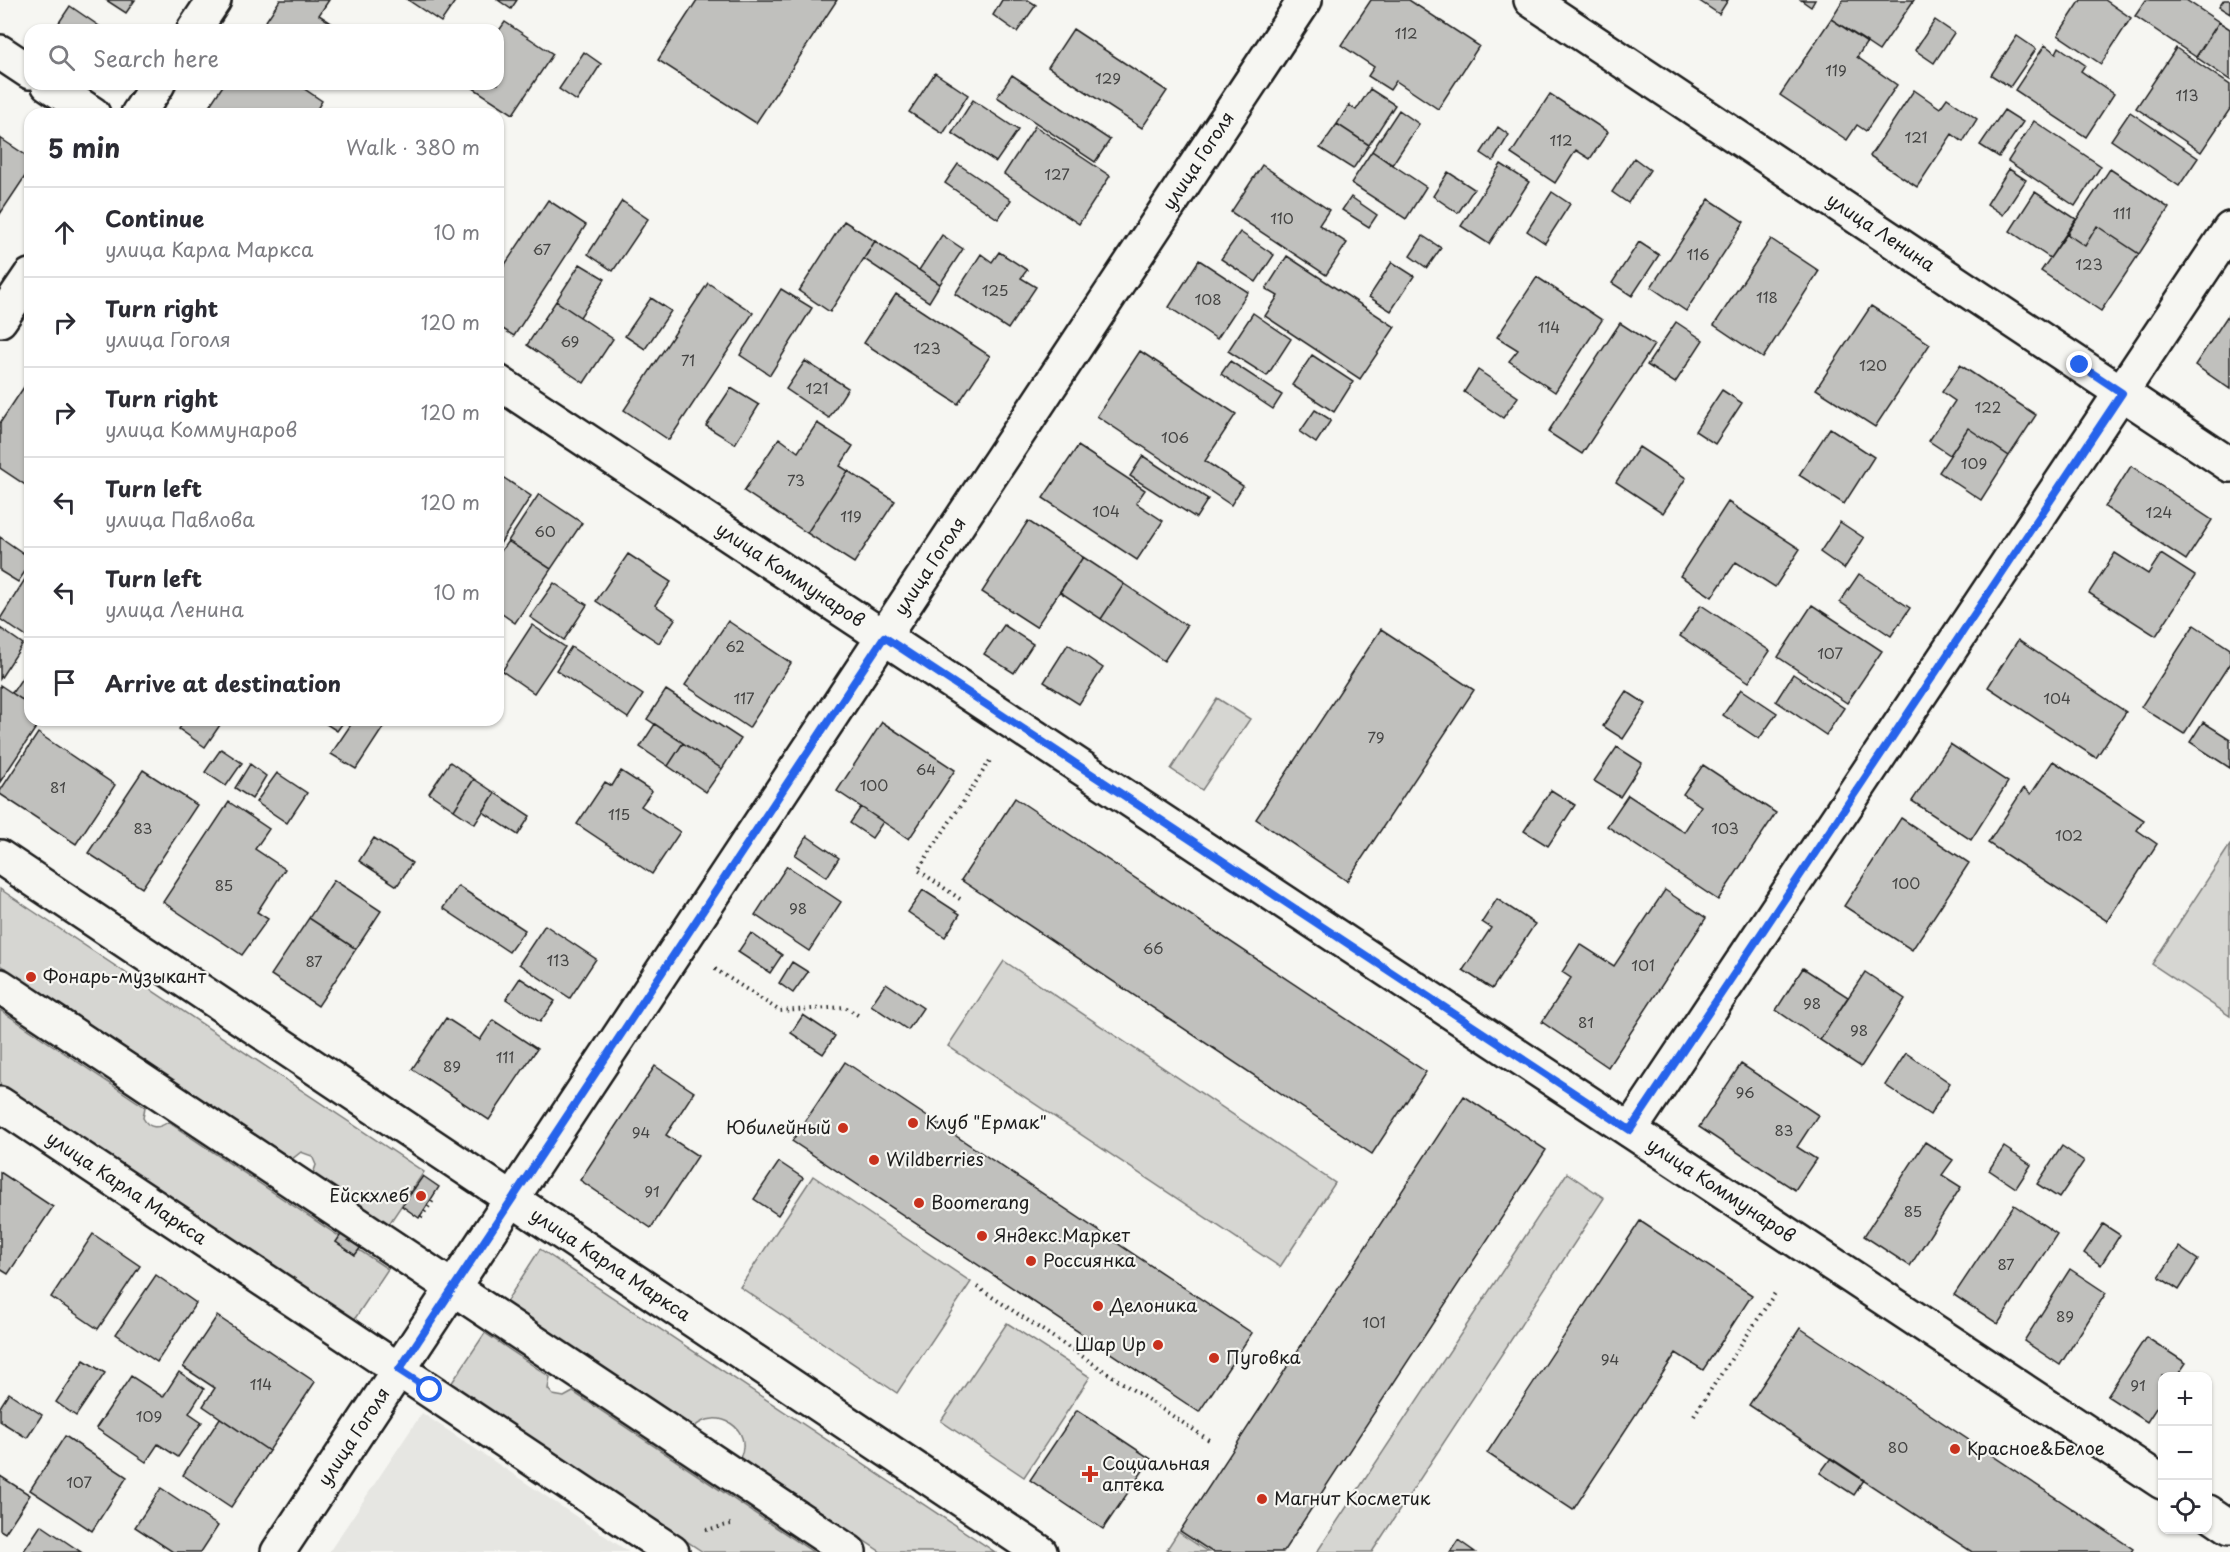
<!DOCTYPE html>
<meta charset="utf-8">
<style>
body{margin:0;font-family:"Playpen Sans",sans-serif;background:#f7f7f7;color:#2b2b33}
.controls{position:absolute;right:18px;bottom:18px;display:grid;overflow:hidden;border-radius:12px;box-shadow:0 2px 4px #0004}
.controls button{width:54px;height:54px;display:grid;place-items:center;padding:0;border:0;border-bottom:2px solid #e1e1e2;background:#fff;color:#2b2b33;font:30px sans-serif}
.stop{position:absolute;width:18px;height:18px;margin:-14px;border:4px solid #2563eb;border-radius:50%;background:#fff}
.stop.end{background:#2563eb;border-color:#fff;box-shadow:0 2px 6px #0008}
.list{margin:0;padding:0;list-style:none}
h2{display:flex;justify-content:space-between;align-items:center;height:78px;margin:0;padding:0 24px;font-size:26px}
h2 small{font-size:20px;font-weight:400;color:#7c7c81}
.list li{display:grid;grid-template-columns:39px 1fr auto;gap:18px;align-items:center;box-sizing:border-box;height:90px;padding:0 24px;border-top:2px solid #e1e1e2}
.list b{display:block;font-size:22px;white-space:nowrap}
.list p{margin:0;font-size:20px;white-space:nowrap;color:#7c7c81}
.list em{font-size:20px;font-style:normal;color:#7c7c81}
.icon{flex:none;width:33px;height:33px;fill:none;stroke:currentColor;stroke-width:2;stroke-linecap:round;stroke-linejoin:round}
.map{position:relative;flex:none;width:2230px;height:1552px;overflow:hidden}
.search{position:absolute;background:#fff;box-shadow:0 2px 4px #0004;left:24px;top:24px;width:480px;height:66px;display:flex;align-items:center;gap:15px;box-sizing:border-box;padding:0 21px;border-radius:18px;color:#7c7c81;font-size:22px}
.panel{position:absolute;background:#fff;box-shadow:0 2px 4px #0004;left:24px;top:108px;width:480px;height:618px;border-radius:18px}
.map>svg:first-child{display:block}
.built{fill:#e6e6e2}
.green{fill:#d6d6d2;stroke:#797977;stroke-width:1.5}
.building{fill:#c0c0bd;stroke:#1c1c1c;stroke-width:1.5}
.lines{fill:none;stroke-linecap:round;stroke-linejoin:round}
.street-casing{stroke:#1c1c1c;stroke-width:38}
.secondary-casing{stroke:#1c1c1c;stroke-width:38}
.path{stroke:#1c1c1c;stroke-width:4;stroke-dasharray:1.5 4.5;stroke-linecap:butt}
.street{stroke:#f6f6f2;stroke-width:33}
.secondary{stroke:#f6f6f2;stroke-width:33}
.route{stroke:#2563eb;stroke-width:8}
.poi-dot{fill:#c8321e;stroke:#f6f6f2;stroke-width:2}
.labels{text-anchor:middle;stroke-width:4.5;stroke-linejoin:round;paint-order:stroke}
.number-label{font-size:15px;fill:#454544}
.street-label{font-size:18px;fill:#1c1c1c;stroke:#f6f6f2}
.poi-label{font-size:18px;fill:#1c1c1c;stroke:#f6f6f2;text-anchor:start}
</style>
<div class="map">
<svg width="2230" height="1552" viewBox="0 0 2230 1552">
<rect width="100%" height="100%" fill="#f6f6f2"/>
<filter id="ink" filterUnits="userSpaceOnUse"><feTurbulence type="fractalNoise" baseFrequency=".0167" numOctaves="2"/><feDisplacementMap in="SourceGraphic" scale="12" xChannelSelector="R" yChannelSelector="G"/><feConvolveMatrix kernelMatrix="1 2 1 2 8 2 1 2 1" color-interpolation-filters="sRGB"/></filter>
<g filter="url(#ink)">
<path class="built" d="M422 1413 629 1552H329Z"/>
<path class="green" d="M1217 698 1250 719 1202 790 1171 769Z
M2230 845V1016L2152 964Z
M0 889 424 1172 389 1224 313 1174 316 1165 312 1156 301 1152 292 1159 0 965Z
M1004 961 1335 1183 1280 1267 948 1046Z
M0 1010 145 1107 143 1118C149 1129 158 1129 168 1122L340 1237 336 1242 355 1255 359 1250 388 1269 354 1320 0 1084Z
M1567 1173 1604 1198 1372 1552H1317Z
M813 1176 971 1282 897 1393 740 1287Z
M540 1249 995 1552H881L740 1458C754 1429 718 1406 694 1427L506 1302Z
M1007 1323 1090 1377 1024 1477 941 1421Z
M485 1333 550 1377 548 1389 553 1395 564 1397 573 1392 813 1552H703L451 1384Z
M1178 1532 1208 1552H1172L1167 1549Z"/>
<path class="building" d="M106 0H135L126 13Z
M280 0H329L319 15 342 30H260Z
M408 0H456L441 22Z
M498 0H517L511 9Z
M697 0H837L756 123 658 60Z
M1002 0H1028L1036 5 1017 32 993 15Z
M1371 0H1409L1479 46 1438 109 1396 81 1390 90 1368 76 1374 67 1341 45Z
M1698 0H1728L1719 14Z
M1801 0H1815L1811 7Z
M1843 0H1914L1879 51 1831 19Z
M2081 0H2105L2131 18 2101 64 2058 35Z
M2146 0H2186L2219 22 2196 57 2135 16Z
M2224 0H2230V14L2219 7Z
M70 6 105 30H54Z
M1831 19 1867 42 1857 57 1897 85 1866 131 1857 125 1847 140 1780 95Z
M1935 20 1954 33 1934 63 1915 50Z
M505 22 553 54 513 114 467 84H498V32Z
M2219 22 2230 29V80L2196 57Z
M1073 29 1167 91 1142 128 1048 67Z
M2017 36 2036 49 2010 87 1991 75Z
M2045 45 2056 53 2059 47 2085 65 2081 71 2114 94 2086 137 2015 90Z
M2176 48 2230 85V109L2201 152 2136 108Z
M584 52 601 64 577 101 559 89Z
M935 73 968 95 943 134 909 112Z
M1012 75 1110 140 1095 162 997 97Z
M224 84H297L322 101 314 114H204Z
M1370 89 1395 105 1369 145 1337 124 1349 105 1356 110Z
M1914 90 1940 108 1947 98 1977 119 1963 142 1952 134 1917 187 1870 156Z
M1550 94 1608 132 1590 159 1576 150 1555 183 1511 154Z
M973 100 1018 130 996 162 952 133Z
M1399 110 1419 124 1392 165 1372 151Z
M2004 110 2023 122 1999 157 1980 145Z
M2130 112 2198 158 2179 186 2111 140Z
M2034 121 2101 166 2075 206 2008 161Z
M1337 124 1369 145 1353 169 1320 148Z
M1035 126 1110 176 1079 224 1004 174Z
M1498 127 1509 135 1493 161 1481 153Z
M0 138 30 158V169L0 214Z
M1372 151 1426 187 1406 219 1351 183Z
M1634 158 1650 170 1628 203 1612 192Z
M958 164 1011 200 998 219 945 183Z
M1501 164 1529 182 1489 244 1461 226Z
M1262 165 1329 210 1319 225 1347 243 1326 275 1231 212Z
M2009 169 2026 180 2003 215 1987 204Z
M2110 169 2169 208 2139 254 2097 226 2085 246 2067 234Z
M1448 172 1474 189 1458 213 1433 196Z
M1552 192 1570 204 1545 243 1527 231Z
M2035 192 2076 219 2050 258 2010 231Z
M1351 197 1377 215 1369 227 1342 210Z
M1709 199 1744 222 1686 311 1651 287Z
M548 200 586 225 514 336 498 326V275Z
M622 201 648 219 613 271 588 254Z
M844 221 875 241 830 312 799 291Z
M2097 226 2139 254 2101 311 2041 271 2067 234 2085 246Z
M1240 232 1274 255 1256 282 1221 259Z
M942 235 963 249 940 284 919 270Z
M1423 236 1441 248 1427 268 1410 256Z
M1771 239 1819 271 1763 358 1714 325Z
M875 241 940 284 929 302 864 259Z
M1639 242 1659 255 1632 296 1612 283Z
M999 252 1027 270 1021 278 1036 287 1008 329 955 294 981 254 992 262Z
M1287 256 1395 327 1360 379 1265 316 1278 296 1266 289Z
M1199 260 1248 292 1217 339 1169 307Z
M1392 262 1414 276 1391 311 1369 297Z
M580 264 605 279 580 317 556 301Z
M1537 277 1602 320 1555 392 1509 361 1518 350 1497 337Z
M708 283 753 313 669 440 624 410Z
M781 289 812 308 770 375 740 355Z
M896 294 990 356 958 404 864 343Z
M651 298 671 311 645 349 625 336Z
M556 301 613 339 584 383 527 345Z
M1871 306 1930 344 1875 427 1816 389Z
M2230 312V389L2195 365Z
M1253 313 1291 339 1267 376 1228 351Z
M1676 322 1703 340 1675 383 1647 365Z
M1620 323 1654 345 1582 454 1548 432Z
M1140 351 1236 414 1205 461 1243 486 1231 505 1097 416Z
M1312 355 1353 382 1334 412 1292 385Z
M805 361 848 388 829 418 786 389Z
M1230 361 1282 395 1273 409 1221 374Z
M1960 365 2036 415 2009 456 1968 428 1950 455 1929 441 1955 401 1942 392Z
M1478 370 1518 397 1503 418 1464 392Z
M30 378V488L0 468V423Z
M731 388 759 405 735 444 706 426Z
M1722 390 1742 403 1715 444 1695 431Z
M1315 410 1331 420 1316 443 1300 432Z
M817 423 853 446 840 466 848 471 807 533 744 491 779 438 798 452Z
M1830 428 1874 457 1844 504 1799 475Z
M1968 428 2009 456 1981 500 1939 472Z
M1078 446 1145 490 1136 503 1163 521 1137 560 1043 498Z
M1639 447 1686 478 1663 513 1616 482Z
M1143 456 1208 499 1196 518 1130 476Z
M2131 466 2212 520 2186 560 2105 507Z
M848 471 895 501 854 563 807 533Z
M498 474 531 496 498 547Z
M539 494 582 523 551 569 508 541Z
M1728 502 1800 549 1775 587 1736 562 1712 597 1680 576Z
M1028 521 1083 557 1036 627 982 592Z
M1840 522 1864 538 1844 569 1820 552Z
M0 537 30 558V564L18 582 0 571Z
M508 541 551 569 515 623 498 611V555Z
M2115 553 2148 574 2161 554 2195 576 2156 636 2089 593Z
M628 554 671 582 655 605 675 619 659 643 596 601Z
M1083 557 1124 584 1101 619 1060 592Z
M1859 574 1910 608 1891 636 1840 602Z
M27 576 30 578V635L28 638 0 619Z
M554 583 587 605 564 640 530 617Z
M1124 584 1187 626 1164 661 1101 619Z
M1701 605 1770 651 1749 682 1680 636Z
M1812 605 1882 651 1847 703 1778 657Z
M728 621 791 663 749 728 685 685Z
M532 625 565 647 534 693 502 671Z
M1004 625 1033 644 1014 673 984 654Z
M2194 625 2230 649V663L2184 734 2141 707Z
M0 628 23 644 0 679Z
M1381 629 1474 690 1347 881 1256 819Z
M2018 640 2126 712 2096 758 1988 687Z
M1068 644 1103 668 1079 704 1044 682Z
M571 647 643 695 628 718 556 670Z
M30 666V705L12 693Z
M1793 674 1844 708 1826 735 1776 701Z
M0 685 30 705V720H41L0 782Z
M1741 689 1777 713 1759 739 1723 715Z
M666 690 741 739 722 769 647 719Z
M1626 691 1646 704 1623 739 1603 726Z
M185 720H212L220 725 205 747 179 729Z
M320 720H345L337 731Z
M354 720H388L356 769 331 754Z
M882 722 955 770 909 839 837 791Z
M2203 722 2230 739V768L2190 742Z
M655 724 683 743 668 766 640 747Z
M38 733 115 785 76 844 0 794V791Z
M683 743 722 769 706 792 668 766Z
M1950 744 2008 782 1971 840 1912 801Z
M1617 747 1642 763 1620 797 1594 781Z
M221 749 242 763 226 786 205 772Z
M2053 761 2144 820 2137 830 2157 844 2107 921 1988 843 2024 788 2031 794Z
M450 762 474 779 454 810 429 793Z
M250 764 266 776 252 799 235 788Z
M1703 765 1776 813 1718 900 1607 826 1628 795 1684 832 1701 806 1683 794Z
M143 770 197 805 142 888 88 853Z
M621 771 652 791 641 806 680 832 652 874 577 824 605 782 612 786Z
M277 773 307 793 287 823 256 802Z
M474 779 495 793 475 824 454 810Z
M1551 790 1575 805 1548 846 1524 831Z
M495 793 530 816 518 835 483 812Z
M1015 798 1426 1072 1372 1154 961 880Z
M229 802 269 829 255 849 285 869 257 912 268 919 242 955 163 902Z
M861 807 883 822 872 838 850 823Z
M1901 818 1969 863 1912 950 1844 906Z
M807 836 839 858 827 877 795 855Z
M374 838 412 863 397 886 359 861Z
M787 866 841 902 809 951 755 915Z
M334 880 381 911 356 949 309 918Z
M458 886 525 930 509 952 443 908Z
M923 890 960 914 945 937 908 912Z
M1665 890 1706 918 1608 1067 1542 1022 1571 978 1562 972 1580 944 1614 966Z
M1497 899 1535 924 1492 989 1463 970 1491 928 1482 922Z
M309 918 356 949 318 1006 271 975Z
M545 925 596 959 570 998 519 964Z
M751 933 782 955 770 973 738 952Z
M792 962 808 972 793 993 779 983Z
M1803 968 1848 997 1820 1040 1776 1010Z
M1865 972 1905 999 1861 1067 1820 1040Z
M520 978 555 1001 540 1022 506 999Z
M886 983 923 1008 908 1030 871 1005Z
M803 1015 835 1036 823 1054 791 1033Z
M446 1018 480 1040 493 1020 537 1049 489 1120 412 1069Z
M1906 1053 1950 1083 1930 1115 1885 1085Z
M845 1062 1252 1333 1199 1412 792 1141Z
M1741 1064 1818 1115 1797 1147 1816 1159 1795 1190 1699 1127Z
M655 1066 694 1092 666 1135 698 1156 651 1228 580 1180Z
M1464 1096 1546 1150 1283 1552H1212L1180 1531Z
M1925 1142 1953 1160 1942 1175 1961 1187 1910 1266 1864 1236Z
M2062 1146 2084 1161 2059 1198 2037 1184Z
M2004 1147 2031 1165 2016 1188 1989 1170Z
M779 1162 803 1178 778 1215 754 1199Z
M0 1172 53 1207 8 1274 0 1269Z
M423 1176 439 1187 419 1218 402 1206Z
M2014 1205 2057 1234 1998 1324 1954 1295Z
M1640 1221 1752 1295 1703 1370 1676 1353 1573 1510 1487 1453Z
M2103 1224 2120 1235 2101 1265 2084 1253Z
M344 1230 364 1243 355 1255 336 1242Z
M93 1234 140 1266 98 1329 51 1297Z
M2179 1247 2198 1260 2179 1290 2159 1277Z
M2070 1269 2106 1293 2060 1365 2024 1341Z
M156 1275 196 1303 157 1362 116 1334Z
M217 1316 315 1382 269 1451 203 1406 215 1388 183 1367Z
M1800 1328 2133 1549 2131 1552H1972L1749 1405Z
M2146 1337 2186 1363 2177 1376H2162V1399L2147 1422 2107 1396Z
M84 1360 105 1373 76 1416 56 1402Z
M179 1372 204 1389 189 1413 202 1422 178 1457 158 1444 146 1462 96 1428 131 1376 163 1397Z
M9 1393 42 1415 27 1438 0 1421V1407Z
M1077 1410 1151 1459 1103 1529 1030 1480Z
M220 1418 269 1451 231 1507 183 1475Z
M65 1436 127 1477 92 1531 30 1490Z
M1831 1458 1864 1480 1854 1495 1820 1473Z
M0 1476 30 1495 5 1533 0 1530Z
M161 1488 218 1526 201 1552H173L135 1527Z
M41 1525 81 1552H23Z
M1458 1540 1475 1552H1450Z"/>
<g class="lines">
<defs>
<g id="street">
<path id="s1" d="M1531 0 2230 465"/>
<path d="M194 30 214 0"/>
<path d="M0 52 30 72"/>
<path d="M48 84 93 114"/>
<path d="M138 114 158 84"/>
<path d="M0 320 30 276"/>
<path id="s2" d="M498 382 2162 1482"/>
<path id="s3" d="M0 857 1040 1552"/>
<path d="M0 986 849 1552"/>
<path id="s4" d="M0 1104 672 1552"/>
<path d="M1630 1130 2230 229"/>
<path d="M2208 1512 2230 1527"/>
</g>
<g id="secondary">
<path id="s5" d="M278 1552 1305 0"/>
</g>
</defs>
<use href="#street" class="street-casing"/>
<use href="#secondary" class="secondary-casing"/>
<path class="path" d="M960 899 918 870 991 759
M715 969 780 1011 845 1007 861 1017
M403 1203 416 1184
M421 1217 434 1199
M977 1287 1209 1440
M1694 1415 1775 1293
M706 1530 731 1524"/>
<use href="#street" class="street"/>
<use href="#secondary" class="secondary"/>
</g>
</g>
<g class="lines" filter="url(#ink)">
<path class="route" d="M430 1390 399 1370 884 637 1630 1130 2122 393 2080 365"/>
</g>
<g class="poi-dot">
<circle cx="31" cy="977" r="6"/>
<circle cx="913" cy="1123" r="6"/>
<circle cx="843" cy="1128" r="6"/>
<circle cx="874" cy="1160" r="6"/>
<circle cx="421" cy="1196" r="6"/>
<circle cx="919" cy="1203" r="6"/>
<circle cx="982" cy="1236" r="6"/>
<circle cx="1031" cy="1261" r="6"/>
<circle cx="1098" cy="1306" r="6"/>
<circle cx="1158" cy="1345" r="6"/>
<circle cx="1214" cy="1358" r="6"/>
<circle cx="1955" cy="1449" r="6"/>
<path d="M1087 1465h6v6h6v6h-6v6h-6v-6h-6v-6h6z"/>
<circle cx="1262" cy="1499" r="6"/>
</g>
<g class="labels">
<g class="number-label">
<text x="1406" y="39">112</text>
<text x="1836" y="76">119</text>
<text x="1108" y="84">129</text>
<text x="2187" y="101">113</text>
<text x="1916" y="143">121</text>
<text x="1561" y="146">112</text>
<text x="1057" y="180">127</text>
<text x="2122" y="219">111</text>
<text x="1282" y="224">110</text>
<text x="542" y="255">67</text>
<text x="1698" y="260">116</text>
<text x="2089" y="270">123</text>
<text x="995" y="296">125</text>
<text x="1767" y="303">118</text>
<text x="1208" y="305">108</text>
<text x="1549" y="333">114</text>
<text x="570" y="347">69</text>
<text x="927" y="354">123</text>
<text x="688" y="366">71</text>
<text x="1873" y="371">120</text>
<text x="817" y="394">121</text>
<text x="1988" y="413">122</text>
<text x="1175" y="443">106</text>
<text x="1974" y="469">109</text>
<text x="796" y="486">73</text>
<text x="1106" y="517">104</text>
<text x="2159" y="518">124</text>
<text x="851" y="522">119</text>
<text x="545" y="537">60</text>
<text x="735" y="652">62</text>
<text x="1830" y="659">107</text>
<text x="744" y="704">117</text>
<text x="2057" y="704">104</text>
<text x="1376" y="743">79</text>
<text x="926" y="775">64</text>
<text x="874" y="791">100</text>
<text x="58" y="793">81</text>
<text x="619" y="820">115</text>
<text x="143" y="834">83</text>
<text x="1725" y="834">103</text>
<text x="2069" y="841">102</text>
<text x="1906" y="889">100</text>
<text x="224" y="891">85</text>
<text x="798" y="914">98</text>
<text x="1153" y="954">66</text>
<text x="558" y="966">113</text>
<text x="314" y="967">87</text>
<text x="1643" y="971">101</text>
<text x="1812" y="1009">98</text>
<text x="1586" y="1028">81</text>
<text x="1859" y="1036">98</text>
<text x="505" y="1063">111</text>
<text x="452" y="1072">89</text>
<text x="1745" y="1098">96</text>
<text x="1784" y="1136">83</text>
<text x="641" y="1138">94</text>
<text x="652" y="1197">91</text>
<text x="1913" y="1217">85</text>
<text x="2006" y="1270">87</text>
<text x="2065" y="1322">89</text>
<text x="1374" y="1328">101</text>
<text x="1610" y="1365">94</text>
<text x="261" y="1390">114</text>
<text x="2138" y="1391">91</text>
<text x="149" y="1422">109</text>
<text x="1898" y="1453">80</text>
<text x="79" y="1488">107</text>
</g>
<g class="street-label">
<text dy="6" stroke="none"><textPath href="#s5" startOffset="1668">улица Гоголя</textPath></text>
<text dy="6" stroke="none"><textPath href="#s1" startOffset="420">улица Ленина</textPath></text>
<text dy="6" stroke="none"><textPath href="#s5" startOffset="1182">улица Гоголя</textPath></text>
<text dy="6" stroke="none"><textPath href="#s2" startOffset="350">улица Коммунаров</textPath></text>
<text dy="6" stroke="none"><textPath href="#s4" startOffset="152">улица Карла Маркса</textPath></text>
<text dy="6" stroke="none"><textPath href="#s2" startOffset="1466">улица Коммунаров</textPath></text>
<text dy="6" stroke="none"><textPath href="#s3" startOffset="734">улица Карла Маркса</textPath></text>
<text dy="6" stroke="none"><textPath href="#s5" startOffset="138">улица Гоголя</textPath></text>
</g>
<g class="poi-label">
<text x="43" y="983">Фонарь-музыкант</text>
<text x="925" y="1129">Клуб "Ермак"</text>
<text x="831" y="1134" text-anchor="end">Юбилейный</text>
<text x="886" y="1166">Wildberries</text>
<text x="409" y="1202" text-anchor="end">Ейскхлеб</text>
<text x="931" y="1209">Boomerang</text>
<text x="994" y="1242">Яндекс.Маркет</text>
<text x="1043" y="1267">Россиянка</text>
<text x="1110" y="1312">Делоника</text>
<text x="1146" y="1351" text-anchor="end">Шар Up</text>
<text x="1226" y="1364">Пуговка</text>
<text x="1967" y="1455">Красное&amp;Белое</text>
<text x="1102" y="1470">Социальная<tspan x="1102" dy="21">аптека</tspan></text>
<text x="1274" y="1505">Магнит Косметик</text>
</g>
</g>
</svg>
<div class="controls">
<button>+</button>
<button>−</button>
<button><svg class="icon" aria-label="locate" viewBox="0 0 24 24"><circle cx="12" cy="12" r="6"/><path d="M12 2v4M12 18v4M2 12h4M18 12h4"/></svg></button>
</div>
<div class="stop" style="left:430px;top:1390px"></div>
<div class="stop end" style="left:2080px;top:365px"></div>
<div class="search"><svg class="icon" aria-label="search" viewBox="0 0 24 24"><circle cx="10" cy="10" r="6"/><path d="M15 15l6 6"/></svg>Search here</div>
<section class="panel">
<h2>5 min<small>Walk · 380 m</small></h2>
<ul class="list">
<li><svg class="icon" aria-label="ahead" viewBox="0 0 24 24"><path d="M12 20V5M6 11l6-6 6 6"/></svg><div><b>Continue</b><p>улица Карла Маркса</p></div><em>10 m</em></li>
<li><svg class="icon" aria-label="right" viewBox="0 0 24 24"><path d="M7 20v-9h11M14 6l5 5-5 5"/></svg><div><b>Turn right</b><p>улица Гоголя</p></div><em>120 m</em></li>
<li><svg class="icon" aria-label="right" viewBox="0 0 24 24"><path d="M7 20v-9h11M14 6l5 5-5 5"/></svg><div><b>Turn right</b><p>улица Коммунаров</p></div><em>120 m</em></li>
<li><svg class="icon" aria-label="left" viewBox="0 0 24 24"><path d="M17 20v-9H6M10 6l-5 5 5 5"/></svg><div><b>Turn left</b><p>улица Павлова</p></div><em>120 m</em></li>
<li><svg class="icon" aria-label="left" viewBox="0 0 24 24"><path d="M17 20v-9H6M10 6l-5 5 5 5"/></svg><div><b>Turn left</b><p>улица Ленина</p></div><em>10 m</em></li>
<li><svg class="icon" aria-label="arrive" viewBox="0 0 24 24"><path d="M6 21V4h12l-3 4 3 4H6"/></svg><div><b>Arrive at destination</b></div></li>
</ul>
</section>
</div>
